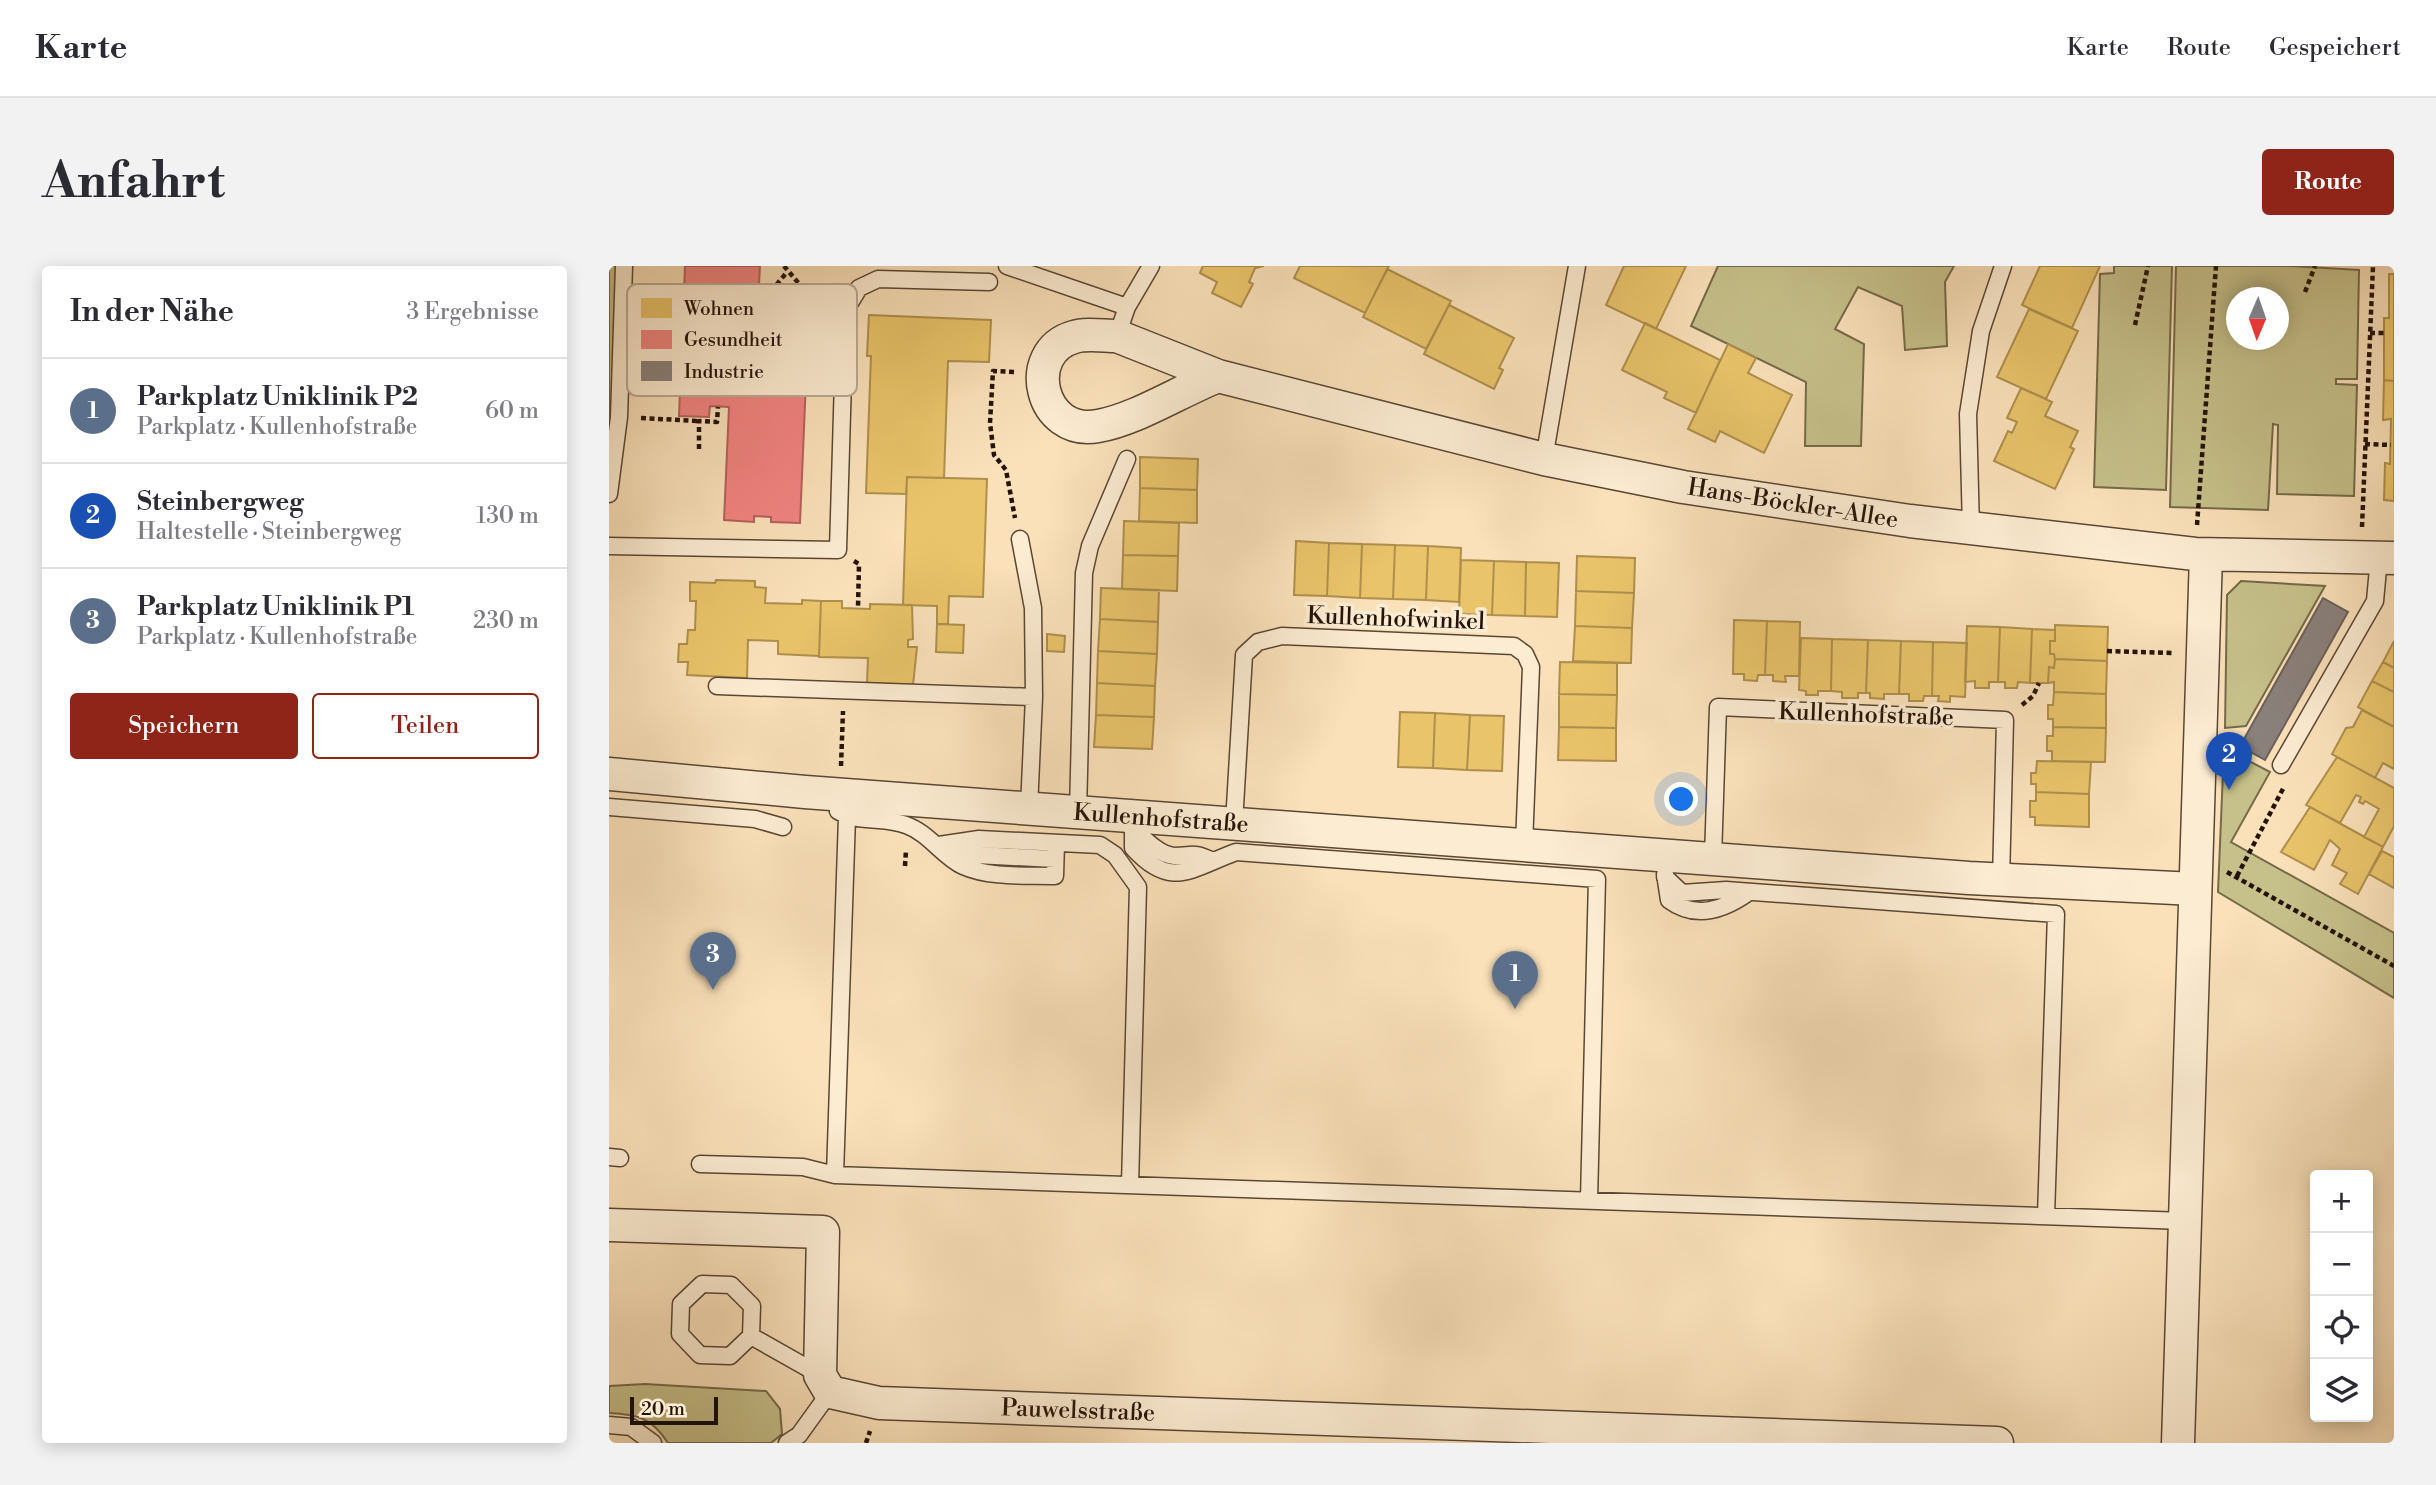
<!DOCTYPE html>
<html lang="de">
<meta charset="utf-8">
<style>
body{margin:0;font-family:"Libre Bodoni",serif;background:#f2f2f3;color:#2b2b33}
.controls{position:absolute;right:21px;bottom:21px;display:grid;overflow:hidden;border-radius:7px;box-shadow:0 4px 18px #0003}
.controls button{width:63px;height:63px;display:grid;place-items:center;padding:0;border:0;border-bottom:2px solid #e1e1e2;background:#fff;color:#2b2b33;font:35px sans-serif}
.compass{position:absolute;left:1617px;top:21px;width:63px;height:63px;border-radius:50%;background:#fff;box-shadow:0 4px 18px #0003;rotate:182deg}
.scale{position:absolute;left:21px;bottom:18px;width:88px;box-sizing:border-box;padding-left:7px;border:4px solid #241408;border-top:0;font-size:19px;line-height:24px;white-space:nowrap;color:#241408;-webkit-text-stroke:5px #fcecd2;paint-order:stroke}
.you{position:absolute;left:1073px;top:534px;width:24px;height:24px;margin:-18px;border:5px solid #fff;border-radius:50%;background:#1a73e8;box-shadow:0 0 0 10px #1a73e833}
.badge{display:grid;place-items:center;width:46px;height:46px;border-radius:50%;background:#8f2418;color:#fff;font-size:23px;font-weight:700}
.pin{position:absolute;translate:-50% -58px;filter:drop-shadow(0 2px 4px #0008)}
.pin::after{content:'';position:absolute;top:37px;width:24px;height:21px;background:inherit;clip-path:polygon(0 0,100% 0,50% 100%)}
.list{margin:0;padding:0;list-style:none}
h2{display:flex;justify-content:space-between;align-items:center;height:91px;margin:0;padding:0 28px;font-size:30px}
h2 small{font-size:23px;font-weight:400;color:#7c7c81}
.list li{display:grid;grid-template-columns:46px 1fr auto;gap:21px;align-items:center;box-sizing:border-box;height:105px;padding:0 28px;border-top:2px solid #e1e1e2}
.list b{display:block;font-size:26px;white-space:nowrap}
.list p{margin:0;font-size:23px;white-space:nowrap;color:#7c7c81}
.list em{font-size:23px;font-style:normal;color:#7c7c81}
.actions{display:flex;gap:14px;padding:21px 28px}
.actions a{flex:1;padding:16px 0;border:2px solid #8f2418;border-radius:7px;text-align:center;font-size:24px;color:#8f2418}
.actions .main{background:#8f2418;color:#fff}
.icon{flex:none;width:38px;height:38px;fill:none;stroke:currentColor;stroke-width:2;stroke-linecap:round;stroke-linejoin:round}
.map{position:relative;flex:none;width:1785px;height:1177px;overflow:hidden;border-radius:7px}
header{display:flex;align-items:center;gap:42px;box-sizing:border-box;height:98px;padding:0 35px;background:#fff;border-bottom:2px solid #e1e1e2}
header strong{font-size:33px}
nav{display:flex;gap:38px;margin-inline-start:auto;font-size:24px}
.intro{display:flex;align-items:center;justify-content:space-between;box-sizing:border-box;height:168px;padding:0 42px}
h1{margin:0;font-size:49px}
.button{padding:18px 32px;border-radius:7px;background:#8f2418;color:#fff;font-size:24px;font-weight:700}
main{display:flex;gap:42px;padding:0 42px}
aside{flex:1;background:#fff;border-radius:7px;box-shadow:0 4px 18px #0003}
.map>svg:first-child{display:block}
.green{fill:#c6c08a;stroke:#756a49;stroke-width:2;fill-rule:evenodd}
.homes{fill:#e9c46a;stroke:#ae8f4d;stroke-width:2}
.health{fill:#f28482;stroke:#b4625d;stroke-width:2}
.industry{fill:#8a817c;stroke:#6b6059;stroke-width:2}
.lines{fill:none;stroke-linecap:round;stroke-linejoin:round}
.service-casing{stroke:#5a4734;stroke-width:19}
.minor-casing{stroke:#5a4734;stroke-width:35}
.path{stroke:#241408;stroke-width:4.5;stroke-dasharray:5 3.5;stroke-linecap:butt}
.service{stroke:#fcecd2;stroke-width:16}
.minor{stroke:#fcecd2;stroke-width:32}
.labels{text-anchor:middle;stroke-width:7;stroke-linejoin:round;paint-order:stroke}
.street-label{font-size:24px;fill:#241408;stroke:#fcecd2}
.key{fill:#fcecd2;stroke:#bbab95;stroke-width:2}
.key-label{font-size:19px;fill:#241408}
</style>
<header>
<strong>Karte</strong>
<nav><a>Karte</a><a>Route</a><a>Gespeichert</a></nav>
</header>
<div class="intro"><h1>Anfahrt</h1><a class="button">Route</a></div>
<main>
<aside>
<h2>In der Nähe<small>3 Ergebnisse</small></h2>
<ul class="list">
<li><span class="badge" style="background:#5c6f8a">1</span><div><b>Parkplatz Uniklinik P2</b><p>Parkplatz · Kullenhofstraße</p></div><em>60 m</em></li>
<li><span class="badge" style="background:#1a4fb4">2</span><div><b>Steinbergweg</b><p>Haltestelle · Steinbergweg</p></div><em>130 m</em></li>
<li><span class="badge" style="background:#5c6f8a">3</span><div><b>Parkplatz Uniklinik P1</b><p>Parkplatz · Kullenhofstraße</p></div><em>230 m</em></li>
</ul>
<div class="actions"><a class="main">Speichern</a><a>Teilen</a></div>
</aside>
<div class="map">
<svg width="1785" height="1177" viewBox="0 0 1785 1177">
<rect width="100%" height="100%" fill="#fae1ba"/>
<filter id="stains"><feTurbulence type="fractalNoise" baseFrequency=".00286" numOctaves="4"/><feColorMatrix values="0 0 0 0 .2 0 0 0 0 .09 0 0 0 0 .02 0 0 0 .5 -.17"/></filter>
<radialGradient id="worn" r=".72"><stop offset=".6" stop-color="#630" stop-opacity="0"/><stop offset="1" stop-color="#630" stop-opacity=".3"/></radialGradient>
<path class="green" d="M0 0H10L0 180Z
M1109 0H1345L1336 16 1338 80 1296 84 1293 40 1249 21 1226 63 1255 78 1252 180H1196L1197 116 1082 60Z
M1505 0H1563L1557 224 1485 221 1491 8 1505 7Z
M1567 0H1682L1750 4 1748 113H1727V118L1748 119 1745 230 1668 228 1669 159 1664 158 1659 244 1561 241ZM1628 32H1670V74H1628Z
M1632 315 1716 320 1637 460 1616 462 1618 329Z
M1615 482 1661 506 1622 576 1785 667V732L1609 626Z
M36 1118 157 1125 171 1143 173 1168 162 1177H59C43 1152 28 1148 0 1147V1120Z"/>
<path class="homes" d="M594 0H655L646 2 640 16 644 18 632 41 603 27 608 16 591 7Z
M691 0H780L756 47 685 12Z
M1015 0H1077L1047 63 997 39Z
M1431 0H1491L1463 62 1413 39Z
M778 3 842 35 817 83 754 51Z
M1780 8H1785V115L1775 114V52H1780Z
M840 39 905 72 890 102 894 104 885 123 815 88Z
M1420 43 1469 65 1437 133 1388 111Z
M260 49 382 54 380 96 339 95 335 212 298 211 297 228 257 227 262 90H258Z
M1036 57 1111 94 1087 147 1055 132 1058 126 1013 104Z
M1119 78 1147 92 1139 107 1183 129 1155 187 1111 165 1106 176 1079 163Z
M1775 114 1785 115V235L1775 234 1776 197 1781 198 1782 153 1774 154Z
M1412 122 1443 136 1436 150 1469 165 1461 181 1465 183 1446 223 1385 195 1399 165 1403 167 1408 156 1398 152Z
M531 191 589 193 588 224 531 222Z
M298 211 378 213 374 331 340 330 339 358H328V340L294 339Z
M531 222 588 224V257L530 255Z
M515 255 570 257 569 290 514 289Z
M687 275 720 277 718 330 685 329Z
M720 277 753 278 751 332 718 330Z
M753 278 786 279 784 333 751 332Z
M786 279 819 280 817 334 784 333Z
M819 280 852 282 850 336 817 334Z
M514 289 569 290 568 325 513 323Z
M968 290 1026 292 1025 327 967 325Z
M852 294 885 295 883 349 850 348Z
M885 295 917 296 916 350 883 349Z
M917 296 950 297 948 351 916 350Z
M107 314 146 315V321L157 322 156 337 193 338V334L212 335 210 390 169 388V375L139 374 138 412 78 409 79 396H69L70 378H78L79 364H86L87 335H81V316L106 317Z
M492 322 550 324 549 356 491 353Z
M967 325 1025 327 1023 362 966 360Z
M212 335H233V342L261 343V338L303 339 304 373 299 374V381H308L304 419 258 417 259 392 210 391Z
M491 353 549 356 548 388 489 385Z
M1125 354 1158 355 1156 409H1149L1148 415 1135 414V408H1124Z
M1158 355 1191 356 1190 410H1176L1177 416 1164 415V409H1156Z
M328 358 355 359 354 387 327 386Z
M1446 359 1499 361 1498 395 1446 393 1445 388H1441V375H1446Z
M966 360 1023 362 1022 397 964 395Z
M1358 360 1391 361 1389 416H1380V422H1366V415L1356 416Z
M1391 361 1423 363 1421 417 1409 416 1408 422H1396V416H1389Z
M1423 363 1446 364V375H1441V388H1445L1446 393 1445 402 1440 401 1439 417H1421Z
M438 368 456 370 455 386 438 385Z
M1192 372 1223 373 1222 425H1209V429H1197V425L1190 424Z
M1223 373 1259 374 1257 427H1249V432H1233V426L1222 425Z
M1259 374 1292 375 1290 428H1275V433L1261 432V427H1257Z
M1292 375 1324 376 1323 430H1315L1314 435H1300V428H1290Z
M1785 375V402L1774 396Z
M1324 376 1358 377 1356 431 1341 430V436L1329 435 1330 430H1323Z
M489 385 548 388 546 420 488 417Z
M1446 393 1498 395 1497 428 1445 426V416L1439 417 1440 401 1445 402Z
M951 396 1008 397V429L950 428Z
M1774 396 1785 402V426L1763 415Z
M1763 415 1785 426V461L1749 441Z
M488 417 546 420 545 451 487 449Z
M1445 426 1497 428V462L1444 461V453H1439V439H1444Z
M950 428 1008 429 1007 462 950 461Z
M1753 444 1785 461V503L1774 497 1766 512 1723 488 1737 462 1744 461Z
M791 446 826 447 824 502 789 501Z
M826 447 861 449 858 504 824 502Z
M487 449 545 451 543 483 485 481Z
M861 449 895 450 893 505 858 504Z
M950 461 1007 462V495L949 494Z
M1444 461 1497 462 1496 496 1443 495V485H1438V470H1444Z
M1728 491 1785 522V560L1774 581 1755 571 1770 543 1756 535 1754 538 1750 536 1752 531 1747 529 1731 557 1697 539Z
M1428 495 1482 496 1480 528 1427 526V518H1422V507H1427Z
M1427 526 1480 528V561L1426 559V551H1421V535H1427Z
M1701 541 1774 581 1749 628 1731 618 1738 607 1723 599 1731 583 1721 574 1705 604 1672 586Z
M1773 585 1785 591V622L1760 608Z"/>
<path class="health" d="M76 0H151L147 75 167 76V67H199L191 257 162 256V251L145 250V256L115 254 120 141 101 140 100 151 70 150Z"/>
<path class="industry" d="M1714 332 1739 346 1656 494 1631 480Z"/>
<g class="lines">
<defs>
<path id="service" d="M398 0 518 41
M508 70 518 41 542 0
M935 193 968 0
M0 228 10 151 15 0
M1362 263 1359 148 1372 65 1394 0
M411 273 424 342 425 431 420 542
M0 280 229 284 236 45 250 22 269 13 380 16
M108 420 425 431
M1672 499 1766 335 1770 292
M0 541 146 553 174 561
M229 545C249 557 276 551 297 559 320 567 334 591 354 600 381 612 417 609 446 610L447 577
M469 546 475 307 481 280 518 193
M518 557C530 567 548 589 565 590 585 590 582 585 604 595
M625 557 635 389 649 376 673 370 905 380 916 388 922 401 915 579
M524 562V582C562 624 581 603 627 586L988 613 980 934
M330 579 370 573 491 579 506 589 529 621 521 919
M335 581 367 589 446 593
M1104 592 1109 441 1396 454 1392 614
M1056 608 1060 634C1087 654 1115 644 1140 626
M1056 611 1073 627 1117 624 1447 648 1437 950
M0 891 11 892
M91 898 194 901 226 909 1576 955
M226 909 238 551
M142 1070 143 1040 122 1019 93 1018 72 1038 71 1068 91 1089 121 1090 142 1070 211 1109
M0 1159 22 1161 44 1177
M178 1177 190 1169 221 1126"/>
<path id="minor" d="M508 70 609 110C573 124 526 154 489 160 431 171 412 86 465 71 477 67 495 70 508 70Z
M609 110 935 193 1074 221 1301 255 1586 288 1785 292
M0 508 196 526 1360 612 1586 623
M0 959 214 966 211 1109 221 1126 270 1137 1388 1177
M1569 1177 1597 289"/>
</defs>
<use href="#service" class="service-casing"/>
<use href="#minor" class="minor-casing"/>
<path class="path" d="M175 0 202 32H218
M1696 26 1706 0
M1526 59 1539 0
M1761 67H1775
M157 75 159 29 178 6
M405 106 384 105 381 157 385 189 397 204 406 252
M32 152 90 155
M1756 178 1782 179
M90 183V155L108 156 109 141
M1588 259 1607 0
M1753 261 1764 0
M245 295 250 298 249 342
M1498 385 1564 387
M1413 439 1424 430 1430 417
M232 500 234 445
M296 600 297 584
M1618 606 1785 700
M1628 610 1675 521
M257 1177 261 1165"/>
<use href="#service" class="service"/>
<use href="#minor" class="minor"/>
</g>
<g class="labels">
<g class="street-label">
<text transform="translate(1184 237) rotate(9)" y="8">Hans-Böckler-Allee</text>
<text transform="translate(787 352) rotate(2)" y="8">Kullenhofwinkel</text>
<text transform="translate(1257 448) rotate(2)" y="8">Kullenhofstraße</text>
<text transform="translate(552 552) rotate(4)" y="8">Kullenhofstraße</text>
<text transform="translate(469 1144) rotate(2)" y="8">Pauwelsstraße</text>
</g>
</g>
<rect x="18" y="18" width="230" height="112" rx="10" class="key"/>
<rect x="32" y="32" width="31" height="20" fill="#e9c46a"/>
<rect x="32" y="64" width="31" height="19" fill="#f28482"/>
<rect x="32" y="95" width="31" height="20" fill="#8a817c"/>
<g class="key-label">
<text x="75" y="49">Wohnen</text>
<text x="75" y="80">Gesundheit</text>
<text x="75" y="112">Industrie</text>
</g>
<rect width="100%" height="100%" filter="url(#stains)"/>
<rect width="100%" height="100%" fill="url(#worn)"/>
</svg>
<div class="controls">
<button>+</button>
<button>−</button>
<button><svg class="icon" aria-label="locate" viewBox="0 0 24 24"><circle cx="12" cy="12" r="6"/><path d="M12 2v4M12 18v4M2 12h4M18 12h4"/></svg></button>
<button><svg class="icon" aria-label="layers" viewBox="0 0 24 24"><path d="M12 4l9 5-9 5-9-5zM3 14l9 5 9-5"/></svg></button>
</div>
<svg class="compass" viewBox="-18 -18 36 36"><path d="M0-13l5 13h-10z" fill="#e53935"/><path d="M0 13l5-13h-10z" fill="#7c7c81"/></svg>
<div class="scale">20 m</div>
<div class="you"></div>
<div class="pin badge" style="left:906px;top:743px;background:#5c6f8a">1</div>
<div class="pin badge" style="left:1620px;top:524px;background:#1a4fb4">2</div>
<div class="pin badge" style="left:104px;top:724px;background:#5c6f8a">3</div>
</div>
</main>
